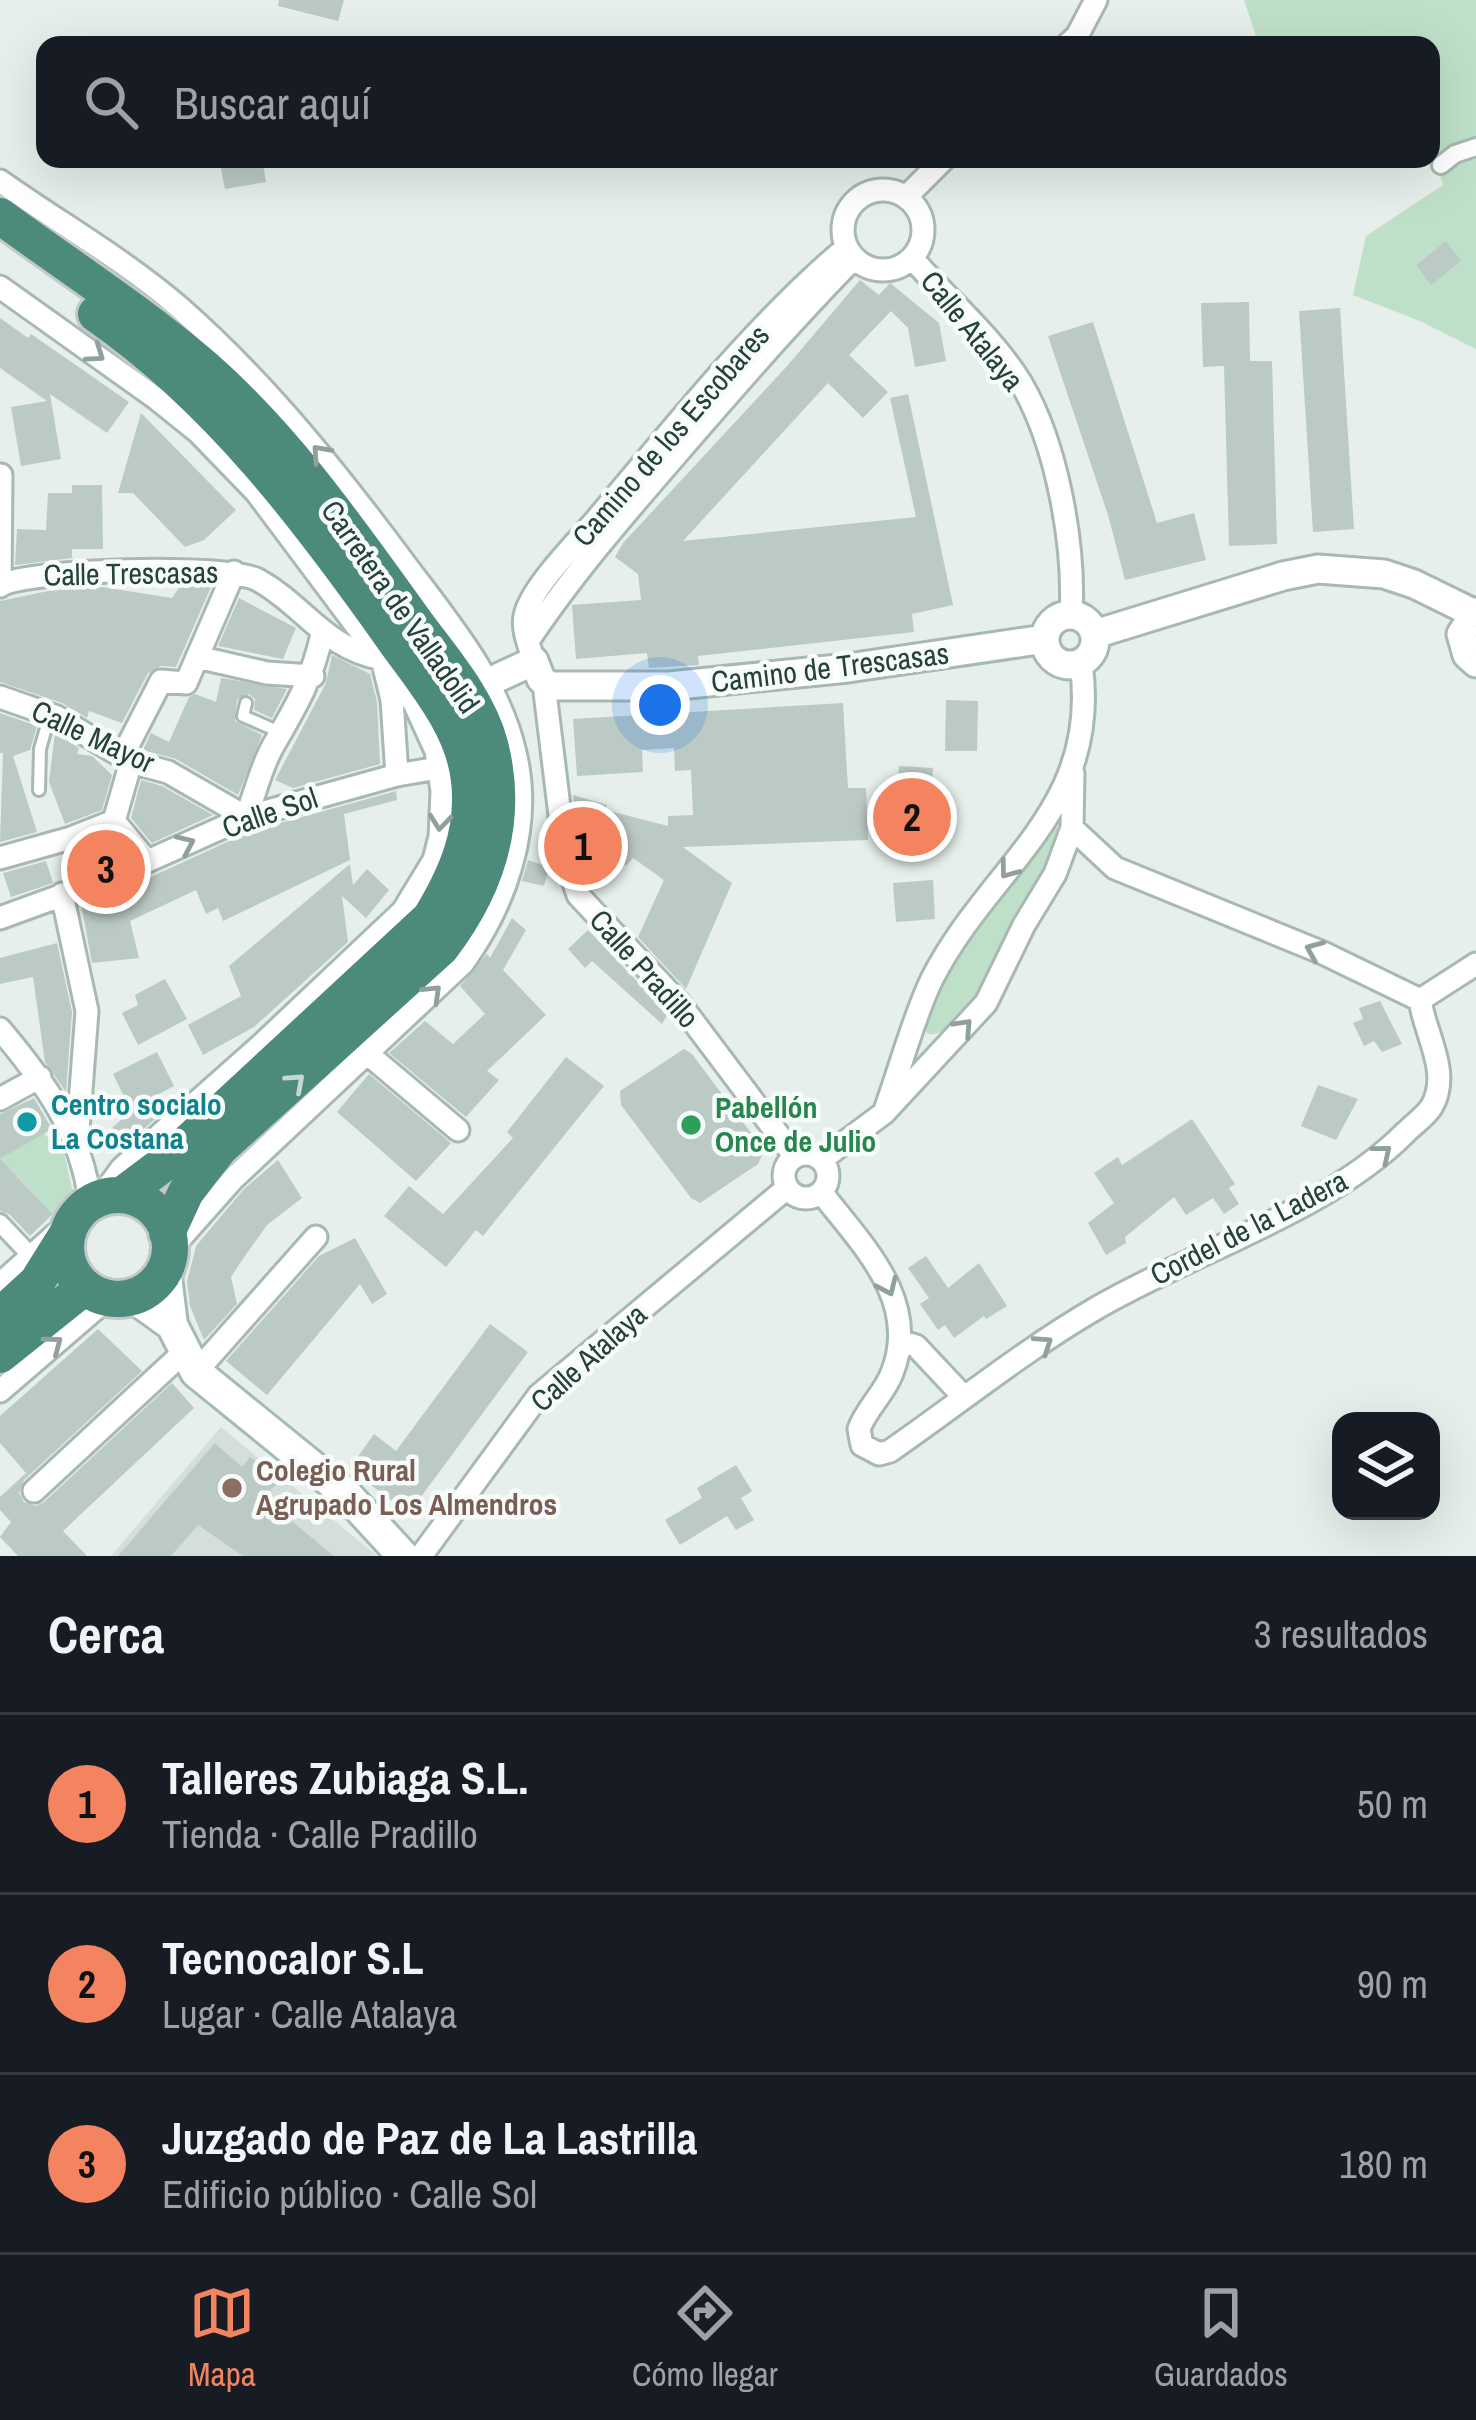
<!DOCTYPE html>
<html lang="es">
<meta charset="utf-8">
<style>
body{margin:0;font-family:"Archivo Narrow",sans-serif;background:#20242c;color:#f1f3f6}
.controls{position:absolute;right:36px;bottom:36px;display:grid;overflow:hidden;border-radius:24px;box-shadow:0 12px 48px #0002}
.controls button{width:108px;height:108px;display:grid;place-items:center;padding:0;border:0;border-bottom:3px solid #363941;background:#171b24;color:#f1f3f6;font:60px sans-serif}
.you{position:absolute;left:660px;top:705px;width:42px;height:42px;margin:-30px;border:9px solid #fff;border-radius:50%;background:#1a73e8;box-shadow:0 0 0 18px #1a73e833}
.badge{display:grid;place-items:center;width:78px;height:78px;border-radius:50%;background:#f4845f;color:#111;font-size:39px;font-weight:700}
.pin{position:absolute;translate:-50% -50%;border:6px solid #fff;box-shadow:0 3px 12px #0006}
.list{margin:0;padding:0;list-style:none}
h2{display:flex;justify-content:space-between;align-items:center;height:156px;margin:0;padding:0 48px;font-size:51px}
h2 small{font-size:39px;font-weight:400;color:#9ea1a6}
.list li{display:grid;grid-template-columns:78px 1fr auto;gap:36px;align-items:center;box-sizing:border-box;height:180px;padding:0 48px;border-top:3px solid #363941}
.list b{display:block;font-size:45px;white-space:nowrap}
.list p{margin:0;font-size:39px;white-space:nowrap;color:#9ea1a6}
.list em{font-size:39px;font-style:normal;color:#9ea1a6}
.icon{flex:none;width:66px;height:66px;fill:none;stroke:currentColor;stroke-width:2;stroke-linecap:round;stroke-linejoin:round}
.map{position:relative;flex:none;width:1476px;height:1556px;overflow:hidden}
.search{position:absolute;background:#171b24;box-shadow:0 12px 48px #0002;left:36px;right:36px;top:36px;height:132px;display:flex;align-items:center;gap:30px;box-sizing:border-box;padding:0 42px;border-radius:24px;color:#9ea1a6;font-size:45px}
.sheet{height:696px;background:#171b24}
nav{display:flex;justify-content:space-around;align-items:center;box-sizing:border-box;height:168px;border-top:3px solid #363941;background:#171b24;font-size:33px;color:#9ea1a6}
nav a{display:grid;justify-items:center;gap:6px}
nav .on{color:#f4845f}
.map>svg:first-child{display:block}
.built{fill:#d4dfda}
.green{fill:#bfe0c8}
.building{fill:#bbcac4}
.lines{fill:none;stroke-linecap:round;stroke-linejoin:round}
.service-casing{stroke:#a8b8b2;stroke-width:16}
.pedestrian-casing{stroke:#a8b8b2;stroke-width:22}
.minor-casing{stroke:#a8b8b2;stroke-width:27}
.tertiary-casing{stroke:#a8b8b2;stroke-width:33}
.secondary-casing{stroke:#a4bbb3;stroke-width:36}
.trunk-casing{stroke:#c2cac8;stroke-width:42}
.service{stroke:#fff;stroke-width:10}
.pedestrian{stroke:#fff;stroke-width:16}
.minor{stroke:#fff;stroke-width:21}
.tertiary{stroke:#fff;stroke-width:27}
.secondary{stroke:#fff;stroke-width:30}
.trunk{stroke:#4c8a7c;stroke-width:36}
.oneway{stroke:#92a09c}
.oneway2{stroke:#c4d9d4}
.culture-dot{fill:#0f9aa8;stroke:#f7fbf9;stroke-width:4.5}
.leisure-dot{fill:#2e9e5b;stroke:#f7fbf9;stroke-width:4.5}
.education-dot{fill:#8d6e63;stroke:#f7fbf9;stroke-width:4.5}
.labels{text-anchor:middle;stroke-width:9;stroke-linejoin:round;paint-order:stroke}
.street-label{font-size:30px;fill:#24423a;stroke:#f7fbf9}
.culture-label{font-size:30px;font-weight:bold;fill:#0d838f;stroke:#f7fbf9;text-anchor:start}
.leisure-label{font-size:30px;font-weight:bold;fill:#27864d;stroke:#f7fbf9;text-anchor:start}
.education-label{font-size:30px;font-weight:bold;fill:#785e54;stroke:#f7fbf9;text-anchor:start}
</style>
<div class="map">
<svg width="1476" height="1556" viewBox="0 0 1476 1556">
<rect width="100%" height="100%" fill="#e6efeb"/>
<path class="built" d="M221 1427 370 1550 377 1556H111Z"/>
<path class="green" d="M1244 0H1476V349L1420 321 1353 295 1366 236 1443 185 1431 144V45H1259Z
M1051 826 1057 827 1059 838C1040 876 972 1041 928 1034L923 1028 937 982 974 923Z
M59 1131 73 1193 53 1214 16 1175 0 1189V1159L44 1133 47 1137Z"/>
<path class="building" d="M279 0H344L338 21 278 6Z
M219 159H262L266 182 225 189Z
M1446 241 1461 261 1431 285 1416 265Z
M860 280 879 295 890 283 939 323 946 361 915 367 908 328 891 311 849 355 888 392 863 418 828 383 683 541 916 517 890 398 908 394 953 605 912 614 914 632 698 656 699 665 649 668 647 653 576 659 572 605 641 600 638 574 615 557 623 543 788 365Z
M1249 302 1250 361H1272L1277 544 1229 546 1224 366 1203 367 1201 303Z
M1340 308 1354 529 1313 532 1299 311Z
M0 318 28 338 31 334 129 402 107 433 50 394 61 459 21 466 11 407 47 401 0 368Z
M1093 322 1157 523 1194 513 1206 560 1125 580 1108 515 1048 336Z
M141 413 236 510 204 540 185 547 133 493H118Z
M72 485H102L103 549H72V558L15 565 17 529 46 530 48 493H72Z
M180 586 211 587 176 667 161 666 148 673 122 723 89 711 87 718 62 703 0 682V601L48 591 102 587 172 598Z
M239 598 296 628 283 659 218 646Z
M332 655 370 674 377 702 380 764 293 788 275 780 326 683Z
M221 678 287 689 272 718 254 710 255 699 249 694 237 700 235 721 262 735 238 795 176 759 143 750 151 733 169 742 189 697 195 694 216 702Z
M946 700 978 701 977 751H945Z
M843 703 848 788H866L868 840 683 847 732 883 686 989 638 937 664 880 633 858 626 866 618 858 595 891 580 853 573 795 607 805 606 810 668 826V816L693 815 691 770 675 771 674 748 642 750 643 772 577 776 573 719Z
M0 713 37 726 30 750 13 756 37 832 0 842 3 753H0Z
M55 733 79 748 77 754 92 756 112 775 102 810 65 824 49 782Z
M899 766 933 768 928 838 894 836Z
M141 780 162 786 213 815 152 843 131 818Z
M396 791 397 800 344 814 350 860 223 921 218 908 206 914 196 890 130 921 139 958 92 963 81 904 96 902 251 831Z
M109 839 123 856 84 871 76 852Z
M528 860 549 867 544 886 522 881Z
M46 861 53 883 11 897 3 873Z
M350 864 353 885 367 869 389 890 366 918 342 896 348 942 254 1027 203 1055 188 1025 241 996 229 966Z
M933 880 935 919 896 922 893 883Z
M512 918 526 930 503 970 546 1015 487 1071 499 1080 466 1117 389 1053 425 1021 453 1044 485 1014 460 986 487 954 490 958Z
M588 930 668 1014 662 1024 592 961 585 968 568 949Z
M57 943 72 1012 66 1092 45 1062 33 977 0 984V958Z
M165 979 187 1019 138 1045 122 1013 138 1005 135 995Z
M1380 1001 1402 1044 1382 1052 1374 1041 1364 1046 1353 1023 1363 1019 1359 1008Z
M684 1049 692 1054 760 1145 762 1155 758 1164 700 1203 691 1198 621 1105 620 1091Z
M157 1052 174 1086 153 1097 161 1114 117 1152 103 1136 131 1111 113 1074Z
M566 1057 604 1086 483 1236 476 1230 446 1267 384 1216 409 1186 443 1214 513 1138 507 1132Z
M369 1074 451 1143 416 1181 337 1112Z
M1318 1085 1358 1099 1336 1140 1301 1126Z
M34 1098 52 1129 0 1159 53 1214 30 1236 9 1214 0 1211V1114Z
M1192 1119 1235 1184 1229 1188 1239 1204 1224 1214 1213 1198 1186 1215 1174 1197 1125 1237 1126 1243 1106 1255 1088 1223 1114 1203 1094 1173 1118 1157 1122 1165Z
M278 1160 302 1198 267 1225 245 1256 231 1277 237 1304 204 1340 190 1306 187 1282 196 1246 244 1189Z
M355 1238 387 1294 372 1304 360 1284 267 1395 226 1361 319 1256Z
M926 1256 948 1288 979 1263 1007 1306 986 1319 984 1316 954 1338 945 1325 938 1330 920 1304 929 1298 908 1268Z
M490 1324 528 1352 409 1513 368 1483 373 1476 354 1462 374 1434 396 1451Z
M98 1329 142 1371 24 1480 19 1493 24 1502 36 1506 44 1502 172 1383 194 1408 63 1531 87 1556H18L0 1537 11 1522 0 1510V1497L26 1473 0 1443V1416Z
M215 1443 242 1467 250 1457 267 1469 278 1483 263 1497 334 1556H243L198 1525 171 1556H118Z
M736 1465 752 1491 741 1498 754 1520 736 1530 727 1516 680 1545 665 1520 702 1498 697 1488Z"/>
<g class="lines">
<defs>
<path id="service" d="M246 703 243 716 282 733
M39 790 40 749 50 714"/>
<path id="pedestrian" d="M1441 165 1455 154 1476 147
M0 1223 31 1256"/>
<path id="minor" d="M1067 45 1077 36 1096 0
M0 181C58 222 126 261 179 307 267 384 339 475 408 568 452 626 501 685 516 757 532 829 505 905 463 963L233 1179 169 1251
M843 230a40 40 0 1 1 80 0a40 40 0 1 1-80 0Z
M906 197 944 159
M912 258C947 299 993 337 1021 383 1057 444 1075 545 1071 615
M0 287 157 399 198 432 256 492 414 703 436 751 442 791 440 837 434 860 403 911 261 1045 122 1168 100 1198
M0 586C25 569 228 564 258 580 305 606 324 648 382 659L392 700 397 775
M0 586 1 475
M528 641C572 575 624 515 676 455 734 388 792 321 854 258
M197 657 267 673 313 676
M534 661C530 648 522 630 525 616 530 589 577 542 596 520 673 429 756 323 847 247
M544 684 565 856 578 895 680 1004 795 1157
M0 697 57 717 131 762 168 772 246 817C255 794 261 767 273 746 296 706 312 680 322 634
M122 757 161 681 186 683 234 572
M114 821 147 861
M1072 828 1115 868 1323 953 1420 1000
M0 858 71 838 114 821 131 762
M62 894 87 1011 77 1143
M0 918 112 877 246 817 397 775 438 768
M0 1029C44 1081 82 1133 90 1202
M369 1055 458 1130
M0 1099 40 1077
M884 1113C899 1072 913 1019 931 981 989 865 1102 811 1081 663
M784 1176a22 22 0 1 1 44 0a22 22 0 1 1-44 0Z
M821 1160 884 1113 986 1003 1024 925 1055 874 1072 828 1073 773
M821 1192C862 1245 921 1301 892 1373 884 1394 866 1409 859 1429L862 1445 879 1454 890 1451C958 1404 1023 1351 1095 1309 1192 1252 1327 1212 1406 1132 1414 1124 1426 1116 1432 1106 1451 1072 1425 1035 1420 1000L1476 964
M0 1284 56 1234
M900 1341 916 1346 963 1396
M196 1372 316 1237
M0 1391 108 1298
M34 1491 184 1352
M421 1556 539 1395 787 1188"/>
<path id="tertiary" d="M1476 612 1461 634 1467 655 1476 663
M1045 640a25 25 0 1 1 50 0a25 25 0 1 1-50 0Z
M1095 634 1283 576 1318 569 1384 574 1414 584 1473 613
M489 682 534 661 541 679 549 686H669L848 668 1045 639"/>
<path id="secondary" d="M165 1269 172 1325 196 1372 345 1493 403 1556
M133 1297 172 1325"/>
<path id="trunk" d="M0 216C68 266 140 312 205 368 285 438 347 527 409 613 437 653 477 695 490 744 510 820 487 888 441 948L220 1148 186 1192 167 1233
M96 314C218 399 307 517 392 637 422 680 463 725 469 780 475 832 456 875 430 918L170 1159 122 1195
M66 1247a52 52 0 1 1 104 0a52 52 0 1 1-104 0Z
M0 1316 37 1282 67 1234
M0 1355 85 1287"/>
</defs>
<use href="#service" class="service-casing"/>
<use href="#pedestrian" class="pedestrian-casing"/>
<use href="#minor" class="minor-casing"/>
<use href="#tertiary" class="tertiary-casing"/>
<use href="#secondary" class="secondary-casing"/>
<use href="#trunk" class="trunk-casing"/>
<use href="#service" class="service"/>
<use href="#pedestrian" class="pedestrian"/>
<use href="#minor" class="minor"/>
<use href="#tertiary" class="tertiary"/>
<use href="#secondary" class="secondary"/>
<use href="#trunk" class="trunk"/>
</g>
<defs><path id="oneway-chevron" d="M-2-3.5L2.5 0L-2 3.5" fill="none" stroke-width="1.6" stroke-linecap="round" stroke-linejoin="round" transform="scale(3)"/></defs>
<g class="oneway">
<use href="#oneway-chevron" transform="translate(96 354) rotate(35)"/>
<use href="#oneway-chevron" transform="translate(320 453) rotate(-132)"/>
<use href="#oneway-chevron" transform="translate(440 822) rotate(96)"/>
<use href="#oneway-chevron" transform="translate(186 844) rotate(-24)"/>
<use href="#oneway-chevron" transform="translate(1008 870) rotate(127)"/>
<use href="#oneway-chevron" transform="translate(1314 950) rotate(-157)"/>
<use href="#oneway-chevron" transform="translate(433 993) rotate(-44)"/>
<use href="#oneway-chevron" transform="translate(964 1027) rotate(-47)"/>
<use href="#oneway-chevron" transform="translate(1383 1153) rotate(-39)"/>
<use href="#oneway-chevron" transform="translate(888 1287) rotate(66)"/>
<use href="#oneway-chevron" transform="translate(54 1344) rotate(-37)"/>
<use href="#oneway-chevron" transform="translate(1044 1344) rotate(-34)"/>
</g>
<use class="oneway2" href="#oneway-chevron" transform="translate(296 1082) rotate(-42)"/>
<circle class="culture-dot" cx="27" cy="1122" r="12"/>
<circle class="leisure-dot" cx="691" cy="1125" r="12"/>
<circle class="education-dot" cx="232" cy="1488" r="12"/>
<g class="labels">
<g class="street-label">
<text transform="translate(972 331) rotate(51)" y="10">Calle Atalaya</text>
<text transform="translate(671 436) rotate(-49)" y="10">Camino de los Escobares</text>
<text transform="translate(131 574) rotate(-1)" y="10">Calle Trescasas</text>
<text transform="translate(400 607) rotate(55)" y="10">Carretera de Valladolid</text>
<text transform="translate(830 668) rotate(-7)" y="10">Camino de Trescasas</text>
<text transform="translate(93 737) rotate(25)" y="10">Calle Mayor</text>
<text transform="translate(270 813) rotate(-19)" y="10">Calle Sol</text>
<text transform="translate(644 969) rotate(48)" y="10">Calle Pradillo</text>
<text transform="translate(1249 1228) rotate(-27)" y="10">Cordel de la Ladera</text>
<text transform="translate(589 1358) rotate(-42)" y="10">Calle Atalaya</text>
</g>
<g class="culture-label">
<text x="51" y="1115">Centro socialo<tspan x="51" dy="34">La Costana</tspan></text>
</g>
<g class="leisure-label">
<text x="715" y="1118">Pabellón<tspan x="715" dy="34">Once de Julio</tspan></text>
</g>
<g class="education-label">
<text x="256" y="1481">Colegio Rural<tspan x="256" dy="34">Agrupado Los Almendros</tspan></text>
</g>
</g>
</svg>
<div class="controls">
<button><svg class="icon" aria-label="layers" viewBox="0 0 24 24"><path d="M12 4l9 5-9 5-9-5zM3 14l9 5 9-5"/></svg></button>
</div>
<div class="you"></div>
<div class="pin badge" style="left:583px;top:846px">1</div>
<div class="pin badge" style="left:912px;top:817px">2</div>
<div class="pin badge" style="left:106px;top:869px">3</div>
<div class="search"><svg class="icon" aria-label="search" viewBox="0 0 24 24"><circle cx="10" cy="10" r="6"/><path d="M15 15l6 6"/></svg>Buscar aquí</div>
</div>
<section class="sheet">
<h2>Cerca<small>3 resultados</small></h2>
<ul class="list">
<li><span class="badge">1</span><div><b>Talleres Zubiaga S.L.</b><p>Tienda · Calle Pradillo</p></div><em>50 m</em></li>
<li><span class="badge">2</span><div><b>Tecnocalor S.L</b><p>Lugar · Calle Atalaya</p></div><em>90 m</em></li>
<li><span class="badge">3</span><div><b>Juzgado de Paz de La Lastrilla</b><p>Edificio público · Calle Sol</p></div><em>180 m</em></li>
</ul>
</section>
<nav>
<a class="on"><svg class="icon" aria-label="map" viewBox="0 0 24 24"><path d="M3 6l6-2 6 2 6-2v14l-6 2-6-2-6 2zM9 4v14M15 6v14"/></svg>Mapa</a>
<a><svg class="icon" aria-label="directions" viewBox="0 0 24 24"><path d="M12 3l9 9-9 9-9-9zM9 14v-3h6M13 9l2 2-2 2"/></svg>Cómo llegar</a>
<a><svg class="icon" aria-label="saved" viewBox="0 0 24 24"><path d="M7 4h10v16l-5-4-5 4z"/></svg>Guardados</a>
</nav>
